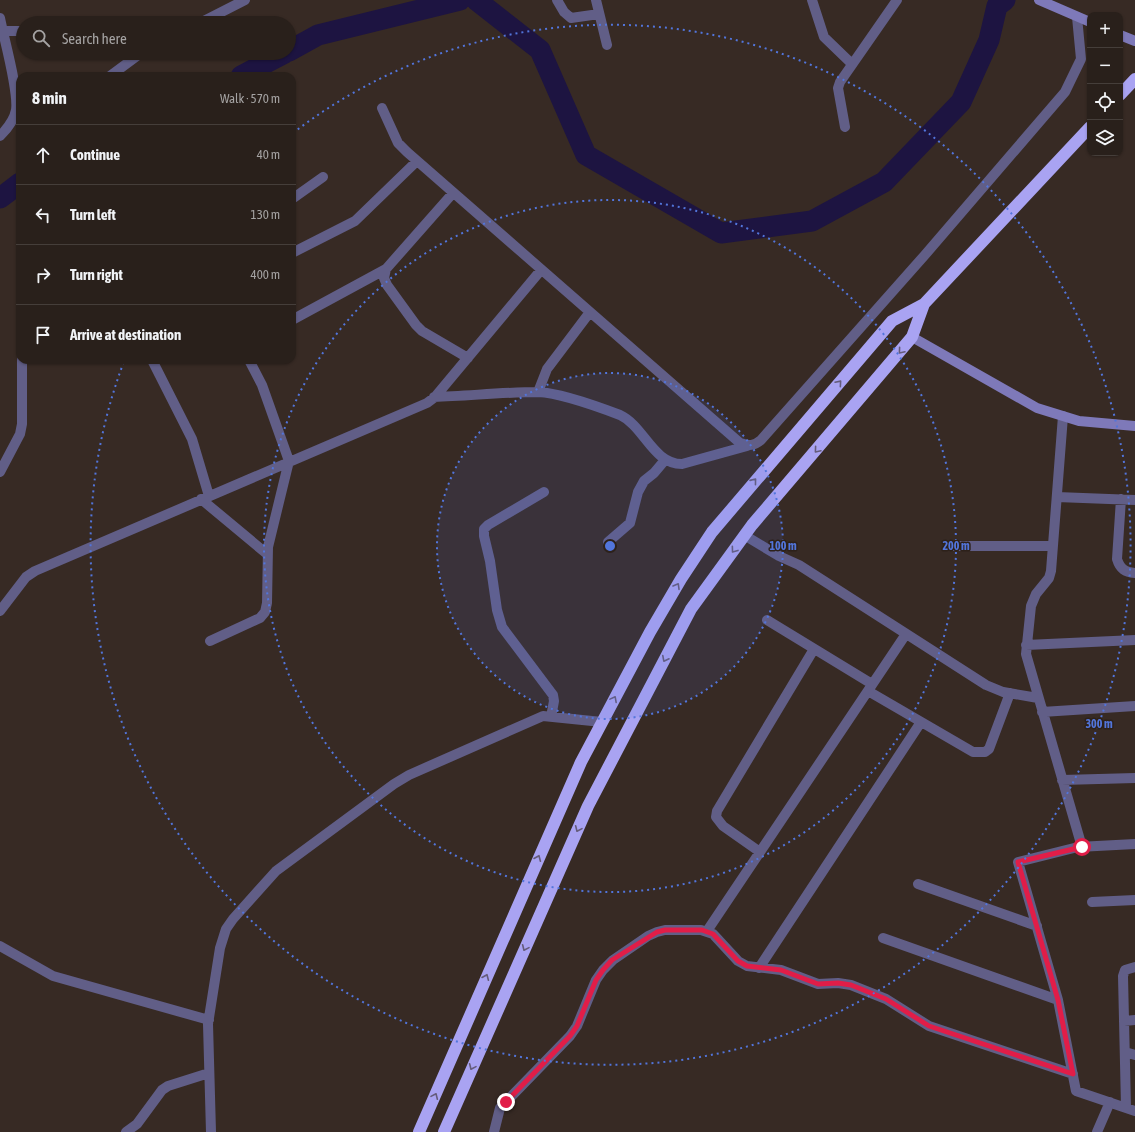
<!DOCTYPE html>
<meta charset="utf-8">
<style>
body{margin:0;font-family:"Asap Condensed",sans-serif;background:#352d28;color:#f1f3f6}
.controls{position:absolute;right:12px;top:12px;display:grid;overflow:hidden;border-radius:8px;box-shadow:0 1px 3px #0004}
.controls button{width:36px;height:36px;display:grid;place-items:center;padding:0;border:0;border-bottom:1px solid #453e3a;background:#29201b;color:#f1f3f6;font:20px sans-serif}
.stop{position:absolute;width:12px;height:12px;margin:-9px;border:3px solid #e11d48;border-radius:50%;background:#fff}
.stop.end{background:#e11d48;border-color:#fff;box-shadow:0 1px 4px #0008}
.list{margin:0;padding:0;list-style:none}
h2{display:flex;justify-content:space-between;align-items:center;height:52px;margin:0;padding:0 16px;font-size:17px}
h2 small{font-size:13px;font-weight:400;color:#a5a3a3}
.list li{display:grid;grid-template-columns:26px 1fr auto;gap:12px;align-items:center;box-sizing:border-box;height:60px;padding:0 16px;border-top:1px solid #453e3a}
.list b{display:block;font-size:15px;white-space:nowrap}
.list em{font-size:13px;font-style:normal;color:#a5a3a3}
.icon{flex:none;width:22px;height:22px;fill:none;stroke:currentColor;stroke-width:2;stroke-linecap:round;stroke-linejoin:round}
.map{position:relative;flex:none;width:1135px;height:1132px;overflow:hidden}
.search{position:absolute;background:#29201b;box-shadow:0 1px 3px #0004;left:16px;top:16px;width:280px;height:44px;display:flex;align-items:center;gap:10px;box-sizing:border-box;padding:0 14px;border-radius:22px;color:#a5a3a3;font-size:15px}
.panel{position:absolute;background:#29201b;box-shadow:0 1px 3px #0004;left:16px;top:72px;width:280px;height:292px;border-radius:12px}
.map>svg:first-child{display:block}
.lines{fill:none;stroke-linecap:round;stroke-linejoin:round}
.river{stroke:#1d1441;stroke-width:21}
.street{stroke:#615e87;stroke-width:10}
.secondary{stroke:#7e79b9;stroke-width:10}
.highway{stroke:#a9a3f2;stroke-width:12}
.oneway{stroke:#655c7b}
.route{stroke:#e11d48;stroke-width:5}
.ring{fill:none;stroke:#5275db;stroke-width:2;stroke-dasharray:2 4}
.centre{fill:#5275db;stroke:#2d211a;stroke-width:2}
.ring-label{font-size:12px;text-anchor:middle;font-weight:bold;fill:#5275db;stroke:#2d211a;stroke-width:3;stroke-linejoin:round;paint-order:stroke}
</style>
<div class="map">
<svg width="1135" height="1132" viewBox="0 0 1135 1132">
<rect width="100%" height="100%" fill="#372a24"/>
<g class="lines">
<path class="river" d="M476 0 540 50 586 155 721 233 812 221 884 182 961 102 989 40 997 6 1005 0
M289 51 318 35 460 0
M241 76 285 53
M0 198 20 183"/>
<path class="street" d="M557 0 564 12 571 18 599 14
M596 0 607 45
M812 0 824 37 852 64
M0 18C4 39 19 91 16 110 14 121 7 129 0 136
M200 23 245 0
M3 31H23
M110 76 141 53
M382 108 398 143 407 152 740 443C749 446 754 446 761 440L924 256 1065 92 1081 59 1077 17
M845 127 838 88 840 82 897 0
M453 193 386 269 384 278 387 285 416 325 422 331 468 358
M292 199 323 177
M292 253 355 221 417 161
M292 320 386 269
M153 362 192 439 209 496
M538 392 547 369 590 312
M434 397C468 396 504 392 538 392 560 393 599 407 620 415 644 426 653 464 682 464L747 446
M1063 416 1051 571 1049 578 1036 594 1031 606 1026 654 1082 847
M0 472 20 434 22 424V360
M544 492 488 525 484 529V536L490 561 497 610 502 627 553 695 554 701 551 717
M1057 497 1135 500
M201 499 267 554
M1121 499 1117 559C1120 569 1125 572 1135 573
M744 535 779 556 799 565 986 685 1003 692 1038 698
M608 542 630 523 638 492 644 481 654 473 665 460
M953 546H1053
M0 611 26 577 35 571 427 403 435 397 541 270
M767 620 872 684
M210 641 260 618 265 612 267 603 268 547 289 461 262 385 249 360
M1026 645 1135 640
M868 691 973 752H985L989 749 1010 693
M1042 712 1135 706
M1062 780 1135 778
M1135 844 1078 847 1018 862 1058 1000 1076 1091 1135 1111
M760 852 723 826 716 817 717 811 814 649
M918 884 1037 926
M1092 902 1135 900
M707 931 906 634
M883 938 1058 1000
M0 946 53 976 209 1020
M759 968 921 722
M1124 1021 1135 1020
M1125 1052 1135 1055
M1126 1107 1123 976 1125 970 1135 967
M126 1132 137 1124 162 1090 168 1086 209 1073
M211 1132 208 1024 220 948 226 929 233 919 276 871 394 784 409 775 543 716 602 722
M494 1132 500 1108 570 1036 577 1026 596 980 603 970 613 960 648 936 657 932 665 930H701L713 934 738 961 747 966 781 970 818 984 838 983 851 985 886 999 929 1026 1073 1074
M1097 1132 1110 1102"/>
<path class="secondary" d="M1039 0 1090 22
M1120 35 1135 41
M912 337 1037 408 1079 421 1135 426"/>
<path class="highway" d="M1120 95 1135 79
M419 1132 581 762 650 632 681 579 712 532 892 321 924 304 1090 127
M444 1132 588 806 691 609 752 525 912 337 924 304"/>
</g>
<defs><path id="oneway-chevron" d="M-2-3.5L2.5 0L-2 3.5" fill="none" stroke-width="1.6" stroke-linecap="round" stroke-linejoin="round"/></defs>
<g class="oneway">
<use href="#oneway-chevron" transform="translate(901 351) rotate(130)"/>
<use href="#oneway-chevron" transform="translate(839 383) rotate(-49)"/>
<use href="#oneway-chevron" transform="translate(817 450) rotate(130)"/>
<use href="#oneway-chevron" transform="translate(754 481) rotate(-51)"/>
<use href="#oneway-chevron" transform="translate(734 550) rotate(126)"/>
<use href="#oneway-chevron" transform="translate(677 586) rotate(-60)"/>
<use href="#oneway-chevron" transform="translate(665 659) rotate(117)"/>
<use href="#oneway-chevron" transform="translate(614 699) rotate(-62)"/>
<use href="#oneway-chevron" transform="translate(578 829) rotate(114)"/>
<use href="#oneway-chevron" transform="translate(538 858) rotate(-67)"/>
<use href="#oneway-chevron" transform="translate(525 948) rotate(114)"/>
<use href="#oneway-chevron" transform="translate(486 977) rotate(-67)"/>
<use href="#oneway-chevron" transform="translate(472 1067) rotate(114)"/>
<use href="#oneway-chevron" transform="translate(435 1096) rotate(-66)"/>
</g>
<g class="lines">
<path class="route" d="M506 1102 570 1036 577 1026 596 980 603 970 612 960 657 932 665 930H702L713 934 738 961 747 966 781 970 818 984 838 983 851 985 886 999 929 1026 1073 1074 1058 1000 1018 862 1082 847"/>
</g>
<circle cx="610" cy="546" r="173" fill="#5275db" fill-opacity=".12"/>
<g class="ring">
<circle cx="610" cy="546" r="173"/>
<circle cx="610" cy="546" r="346"/>
<path d="M293 133A520 520 0 1 1 123 364"/>
</g>
<circle cx="610" cy="546" r="6" class="centre"/>
<g class="ring-label">
<text x="783" y="550">100 m</text>
<text x="956" y="550">200 m</text>
<text x="1099" y="728">300 m</text>
</g>
</svg>
<div class="controls">
<button>+</button>
<button>−</button>
<button><svg class="icon" aria-label="locate" viewBox="0 0 24 24"><circle cx="12" cy="12" r="6"/><path d="M12 2v4M12 18v4M2 12h4M18 12h4"/></svg></button>
<button><svg class="icon" aria-label="layers" viewBox="0 0 24 24"><path d="M12 4l9 5-9 5-9-5zM3 14l9 5 9-5"/></svg></button>
</div>
<div class="stop" style="left:1082px;top:847px"></div>
<div class="stop end" style="left:506px;top:1102px"></div>
<div class="search"><svg class="icon" aria-label="search" viewBox="0 0 24 24"><circle cx="10" cy="10" r="6"/><path d="M15 15l6 6"/></svg>Search here</div>
<section class="panel">
<h2>8 min<small>Walk · 570 m</small></h2>
<ul class="list">
<li><svg class="icon" aria-label="ahead" viewBox="0 0 24 24"><path d="M12 20V5M6 11l6-6 6 6"/></svg><div><b>Continue</b></div><em>40 m</em></li>
<li><svg class="icon" aria-label="left" viewBox="0 0 24 24"><path d="M17 20v-9H6M10 6l-5 5 5 5"/></svg><div><b>Turn left</b></div><em>130 m</em></li>
<li><svg class="icon" aria-label="right" viewBox="0 0 24 24"><path d="M7 20v-9h11M14 6l5 5-5 5"/></svg><div><b>Turn right</b></div><em>400 m</em></li>
<li><svg class="icon" aria-label="arrive" viewBox="0 0 24 24"><path d="M6 21V4h12l-3 4 3 4H6"/></svg><div><b>Arrive at destination</b></div></li>
</ul>
</section>
</div>
